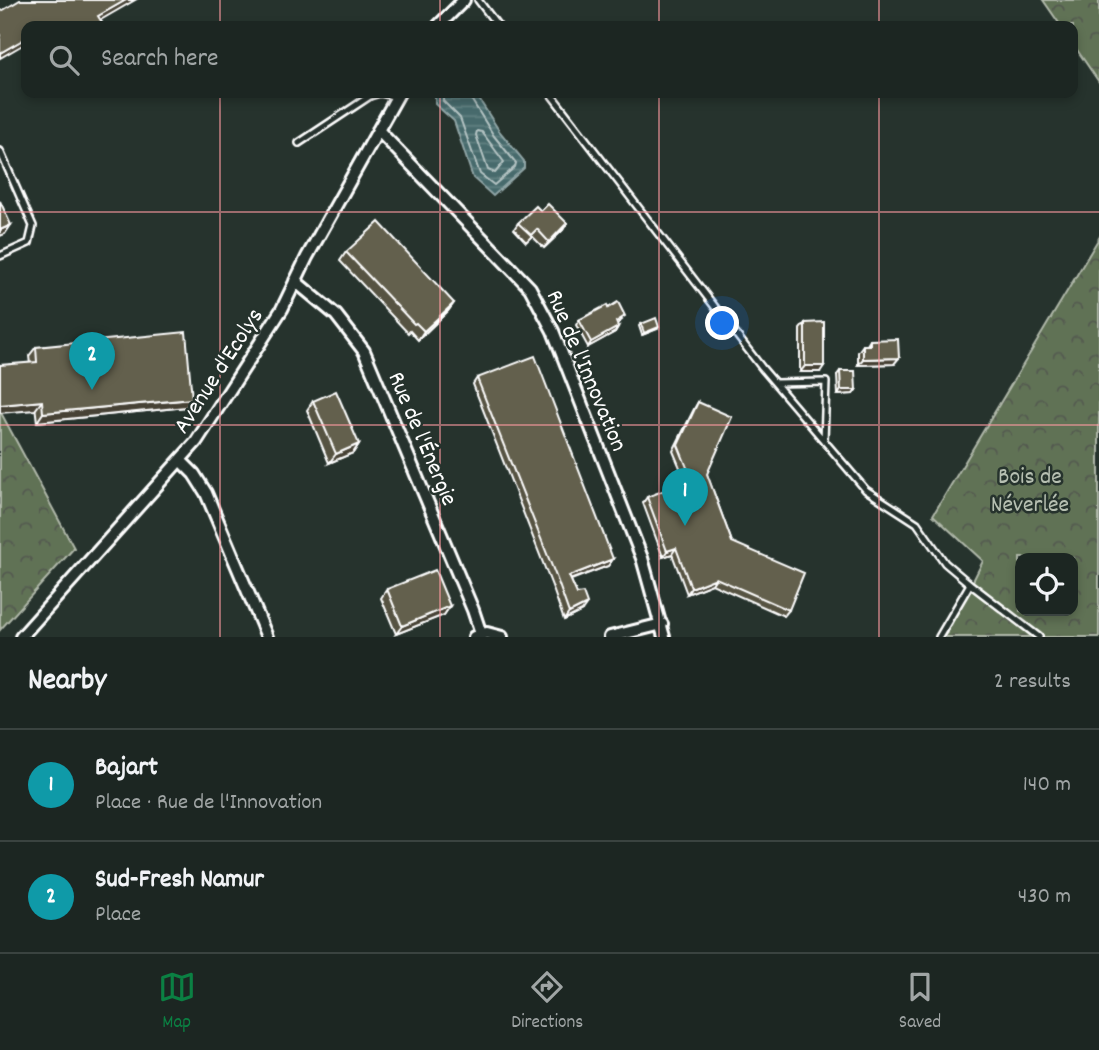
<!DOCTYPE html>
<meta charset="utf-8">
<style>
body{margin:0;font-family:Dekko,sans-serif;background:#252e2a;color:#f1f3f6}
.controls{position:absolute;right:21px;bottom:21px;display:grid;overflow:hidden;border-radius:14px;box-shadow:0 4px 10px #0003}
.controls button{width:63px;height:63px;display:grid;place-items:center;padding:0;border:0;border-bottom:2px solid #3a4340;background:#1c2622;color:#f1f3f6;font:35px sans-serif}
.you{position:absolute;left:723px;top:324px;width:24px;height:24px;margin:-18px;border:5px solid #fff;border-radius:50%;background:#1a73e8;box-shadow:0 0 0 10px #1a73e833}
.badge{display:grid;place-items:center;width:46px;height:46px;border-radius:50%;background:#0b8043;color:#fff;font-size:23px;font-weight:700}
.pin{position:absolute;translate:-50% -58px;filter:drop-shadow(0 2px 4px #0008)}
.pin::after{content:'';position:absolute;top:37px;width:24px;height:21px;background:inherit;clip-path:polygon(0 0,100% 0,50% 100%)}
.list{margin:0;padding:0;list-style:none}
h2{display:flex;justify-content:space-between;align-items:center;height:91px;margin:0;padding:0 28px;font-size:30px}
h2 small{font-size:23px;font-weight:400;color:#a0a5a5}
.list li{display:grid;grid-template-columns:46px 1fr auto;gap:21px;align-items:center;box-sizing:border-box;height:112px;padding:0 28px;border-top:2px solid #3a4340}
.list b{display:block;font-size:26px;white-space:nowrap}
.list p{margin:0;font-size:23px;white-space:nowrap;color:#a0a5a5}
.list em{font-size:23px;font-style:normal;color:#a0a5a5}
.icon{flex:none;width:38px;height:38px;fill:none;stroke:currentColor;stroke-width:2;stroke-linecap:round;stroke-linejoin:round}
.map{position:relative;flex:none;width:1099px;height:637px;overflow:hidden}
.search{position:absolute;background:#1c2622;box-shadow:0 4px 10px #0003;left:21px;right:21px;top:21px;height:77px;display:flex;align-items:center;gap:18px;box-sizing:border-box;padding:0 24px;border-radius:14px;color:#a0a5a5;font-size:26px}
.sheet{height:315px;background:#1c2622}
nav{display:flex;justify-content:space-around;align-items:center;box-sizing:border-box;height:98px;border-top:2px solid #3a4340;background:#1c2622;font-size:19px;color:#a0a5a5}
nav a{display:grid;justify-items:center;gap:4px}
nav .on{color:#0b8043}
.map>svg:first-child{display:block}
.forest{fill:url(#forest-crowns);stroke:#b0b8aa;stroke-width:2;fill-rule:evenodd}
.water{fill:url(#water-rules);stroke:#91a6a7;stroke-width:2}
.lines{fill:none;stroke-linecap:round;stroke-linejoin:round}
.shore{stroke:#b5c4c4;stroke-width:2}
.lane-casing{stroke:#fff;stroke-width:10}
.street-casing{stroke:#fff;stroke-width:16}
.lane{stroke:#26332d;stroke-width:5}
.street{stroke:#26332d;stroke-width:10}
.wall{fill:#565342;stroke:#fff;stroke-width:2}
.shaded-wall{fill:#464336;stroke:#fff;stroke-width:2}
.building{fill:#64604d;stroke:#fff;stroke-width:2}
.grid{fill:none;stroke:#ff9aa2;stroke-width:2;stroke-opacity:0.55}
.labels{text-anchor:middle;stroke-width:5;stroke-linejoin:round;paint-order:stroke}
.street-label{font-size:24px;fill:#fff;stroke:#26332d}
.park-label{font-size:24px;fill:#b7c0b2;stroke:#26332d}
</style>
<div class="map">
<svg width="1099" height="637" viewBox="0 0 1099 637">
<defs>
<pattern id="forest-crowns" width="20" height="18" patternUnits="userSpaceOnUse" patternTransform="scale(1.75)"><rect width="20" height="18" fill="#607255"/><path d="M2 6a3 3 0 1 1 6 0M12 15a3 3 0 1 1 6 0" fill="none" stroke="#53594f"/></pattern>
<pattern id="water-rules" width="6" height="5" patternUnits="userSpaceOnUse" patternTransform="scale(1.75)"><rect width="6" height="5" fill="#476b6c"/><path d="M0 2.5h6" fill="none" stroke="#638182"/></pattern>
</defs>
<rect width="100%" height="100%" fill="#26332d"/>
<filter id="ink" filterUnits="userSpaceOnUse"><feTurbulence type="fractalNoise" baseFrequency=".0143" numOctaves="2"/><feDisplacementMap in="SourceGraphic" scale="14" xChannelSelector="R" yChannelSelector="G"/><feConvolveMatrix kernelMatrix="1 2 1 2 8 2 1 2 1" color-interpolation-filters="sRGB"/></filter>
<g filter="url(#ink)">
<path class="forest" d="M1043 0H1099V82L1073 44V26H1061Z
M1099 238V637H945L983 561 933 515ZM1020 558H1073V611H1020Z
M0 411 74 548 0 630Z"/>
<path class="water" d="M438 93H475L500 132 524 161V168L493 196 473 178 454 121 435 104V97Z"/>
<g class="lines">
<path class="shore" d="M443 93V101L460 118 480 174 494 185 515 167 516 163 494 136 471 99 470 93
M477 131 482 132 504 162 495 173 488 170 476 135Z"/>
<defs>
<path id="lane" d="M478 0 498 26
M550 93 762 368 866 490 917 523 945 563 970 584 939 637
M299 143 370 96 380 93 397 97
M0 151 33 226 29 243 0 256
M775 383 826 382 824 441
M970 584 1039 637"/>
<path id="street" d="M438 26 464 0
M378 130 530 288 553 331 642 558 664 637
M295 281 336 315 364 351 473 610 481 634
M181 461 194 474 206 493 267 637
M21 637 196 442 282 309 307 257 399 93
M474 637 487 633 502 637
M610 637 662 624"/>
</defs>
<use href="#lane" class="lane-casing"/>
<use href="#street" class="street-casing"/>
<use href="#lane" class="lane"/>
<use href="#street" class="street"/>
</g>
<path class="wall" d="M541 211 567 223 563 230 544 248 532 236 526 242 514 229 518 223Z
M346 252 454 303 448 311 418 340 410 331 408 333 340 261Z
M608 308 622 320 617 324 618 327 615 332 588 347 576 325 579 320Z
M805 323 820 372H800V329Z
M641 324 657 329 642 335 639 326Z
M870 340 894 364 858 365V352L863 345H867Z
M36 347 192 399 186 407 37 422 29 356Z
M840 371 856 390 853 394 838 395 837 375Z
M477 378 613 559 608 566 571 580 582 611 564 620 552 586 473 384Z
M313 401 359 444 353 453 329 463 307 410Z
M698 402 707 474 732 542 789 610 784 616 712 584 687 594 672 554 663 557 643 503 647 497 686 482 673 451 694 409Z
M387 589 450 606 444 615 396 634 381 598Z"/>
<path class="shaded-wall" d="M126 0H135L92 25 98 16Z
M26 38V43L0 58V53Z
M567 223 563 230 544 248 549 242Z
M11 225 5 234 0 236V230Z
M454 303 448 311 418 340 424 331Z
M618 327 615 332 588 347 591 342Z
M659 327 657 329 642 335 644 333Z
M899 358 894 364 858 365 863 359Z
M805 366H824L820 372H800Z
M841 390H856L853 394 838 395Z
M192 399 186 407 37 422 43 413Z
M42 401 35 410 0 413V405Z
M359 444 353 453 329 463 336 454Z
M676 548 672 554 663 557 667 551Z
M613 559 608 566 564 582 569 576Z
M716 578 712 584 687 594 691 588Z
M587 604 582 611 564 620 569 613Z
M450 606 444 615 396 634 402 626Z"/>
<path class="building" d="M20 0H126L98 16 103 24 99 26H26V38L0 53V12Z
M0 201 11 225 0 230Z
M548 204 567 223 549 242 537 229 531 235 518 223 536 206 541 211Z
M379 222 454 303 424 331 416 323 414 324 346 252Z
M618 302 625 316 616 322 618 327 591 342 579 320 607 305 608 308Z
M656 318 659 327 644 333 641 324Z
M824 322V366H805V323Z
M186 332 192 399 43 413 42 401 0 405V365L37 362 36 347Z
M898 339 899 358 863 359V345H870V340Z
M535 356 613 559 569 576 577 594 583 593 587 604 569 613 557 579 477 378Z
M840 371H855L856 390H841Z
M336 391 359 444 336 454 313 401Z
M698 402 732 417 707 474 732 542 804 573 789 610 716 578 691 588 676 548 667 551 647 497 692 480 678 445Z
M435 570 450 606 402 626 387 589Z"/>
</g>
<path class="grid" d="M220 0V26M440 0V26M659 0V26M879 0V26M220 93V637M440 93V637M659 93V637M879 93V637M0 212H1099M0 425H1099"/>
<g class="labels">
<g class="street-label">
<text transform="translate(217 370) rotate(-57)" y="8">Avenue d'Ecolys</text>
<text transform="translate(588 370) rotate(67)" y="8">Rue de l'Innovation</text>
<text transform="translate(424 438) rotate(67)" y="8">Rue de l'Énergie</text>
</g>
<g class="park-label">
<text x="1030" y="483">Bois de<tspan x="1030" dy="28">Néverlée</tspan></text>
</g>
</g>
</svg>
<div class="controls">
<button><svg class="icon" aria-label="locate" viewBox="0 0 24 24"><circle cx="12" cy="12" r="6"/><path d="M12 2v4M12 18v4M2 12h4M18 12h4"/></svg></button>
</div>
<div class="you"></div>
<div class="pin badge" style="left:685px;top:526px;background:#0f9aa8">1</div>
<div class="pin badge" style="left:92px;top:390px;background:#0f9aa8">2</div>
<div class="search"><svg class="icon" aria-label="search" viewBox="0 0 24 24"><circle cx="10" cy="10" r="6"/><path d="M15 15l6 6"/></svg>Search here</div>
</div>
<section class="sheet">
<h2>Nearby<small>2 results</small></h2>
<ul class="list">
<li><span class="badge" style="background:#0f9aa8">1</span><div><b>Bajart</b><p>Place · Rue de l'Innovation</p></div><em>140 m</em></li>
<li><span class="badge" style="background:#0f9aa8">2</span><div><b>Sud-Fresh Namur</b><p>Place</p></div><em>430 m</em></li>
</ul>
</section>
<nav>
<a class="on"><svg class="icon" aria-label="map" viewBox="0 0 24 24"><path d="M3 6l6-2 6 2 6-2v14l-6 2-6-2-6 2zM9 4v14M15 6v14"/></svg>Map</a>
<a><svg class="icon" aria-label="directions" viewBox="0 0 24 24"><path d="M12 3l9 9-9 9-9-9zM9 14v-3h6M13 9l2 2-2 2"/></svg>Directions</a>
<a><svg class="icon" aria-label="saved" viewBox="0 0 24 24"><path d="M7 4h10v16l-5-4-5 4z"/></svg>Saved</a>
</nav>
